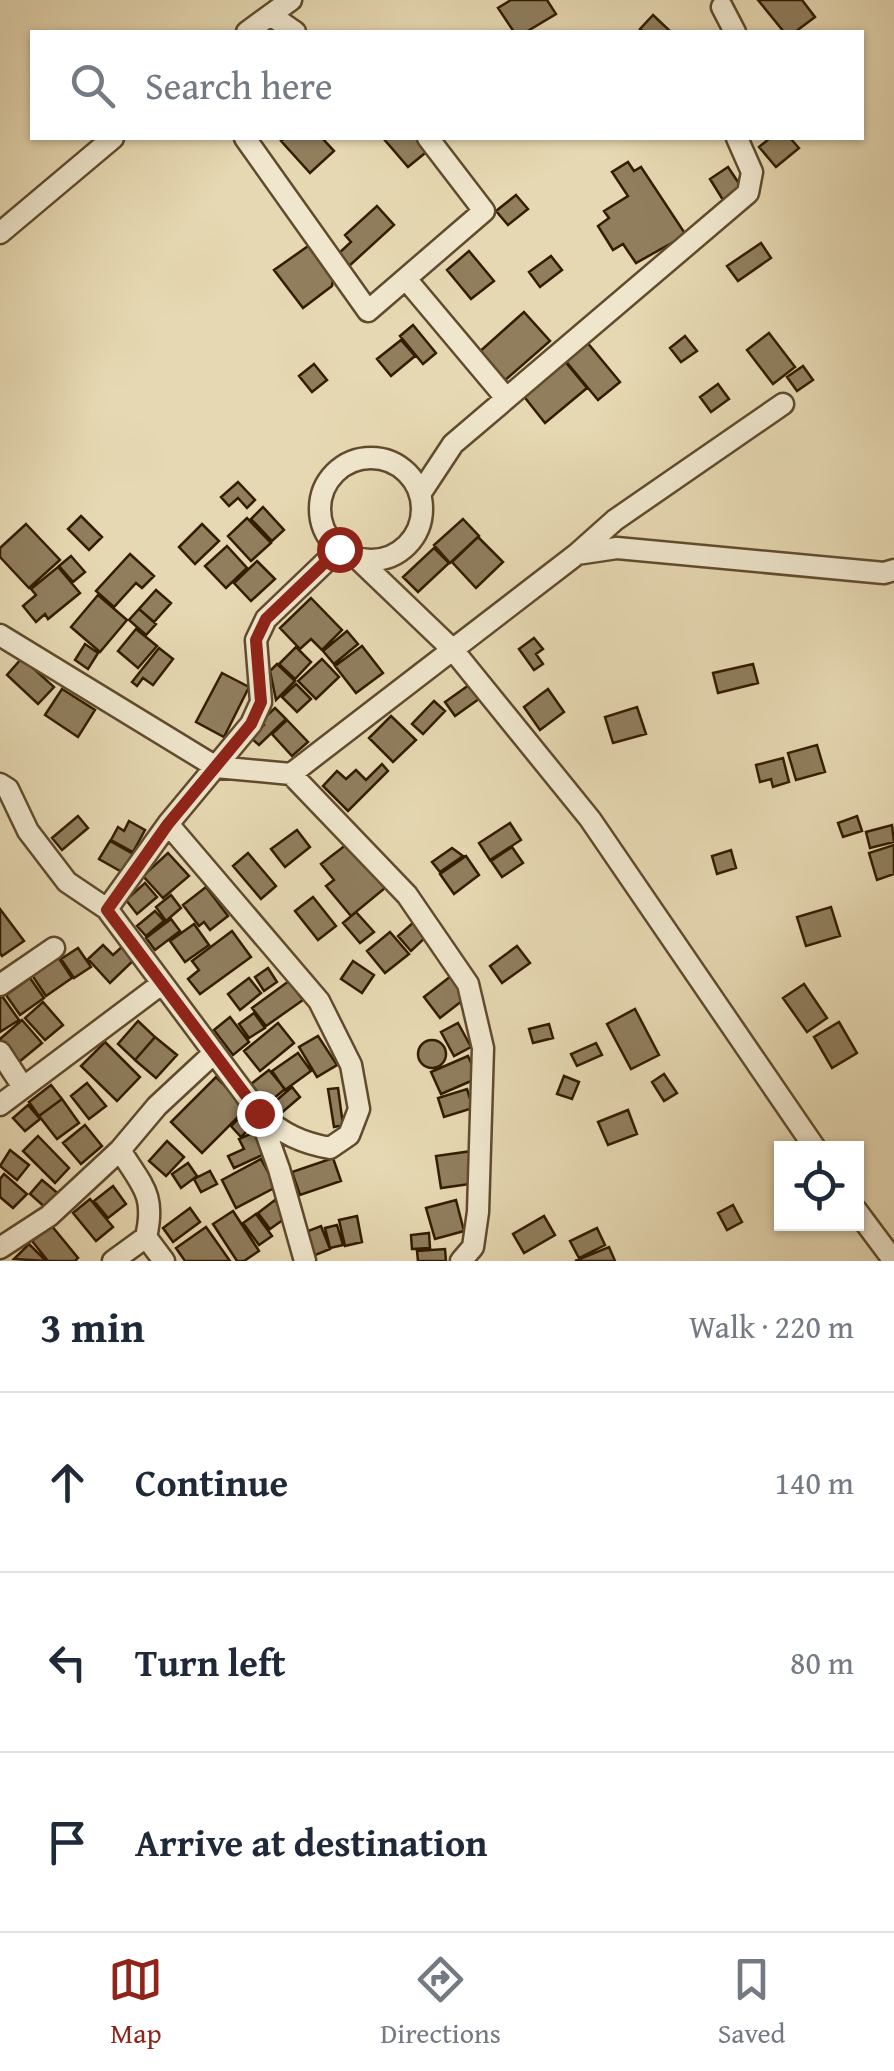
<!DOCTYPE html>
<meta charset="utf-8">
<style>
body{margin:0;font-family:"Gentium Book Plus",serif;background:#f6f6f7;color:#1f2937}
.controls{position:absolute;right:30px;bottom:30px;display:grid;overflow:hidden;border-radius:0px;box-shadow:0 2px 8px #0004}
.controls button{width:90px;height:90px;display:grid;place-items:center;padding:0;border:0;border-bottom:2px solid #e0e1e3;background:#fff;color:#1f2937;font:50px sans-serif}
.stop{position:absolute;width:30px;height:30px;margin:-22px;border:8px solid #8f2418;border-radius:50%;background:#fff}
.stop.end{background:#8f2418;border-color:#fff;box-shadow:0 2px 10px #0008}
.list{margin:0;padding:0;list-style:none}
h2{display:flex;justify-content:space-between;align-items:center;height:130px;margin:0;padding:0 40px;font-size:42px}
h2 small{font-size:32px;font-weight:400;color:#747a83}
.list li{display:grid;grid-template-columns:65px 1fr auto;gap:30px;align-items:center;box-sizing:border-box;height:180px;padding:0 40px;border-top:2px solid #e0e1e3}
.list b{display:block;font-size:38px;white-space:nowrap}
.list em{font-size:32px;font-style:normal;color:#747a83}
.icon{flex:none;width:55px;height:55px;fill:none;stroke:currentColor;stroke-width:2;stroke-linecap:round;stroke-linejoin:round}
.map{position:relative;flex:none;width:894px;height:1261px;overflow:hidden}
.search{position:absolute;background:#fff;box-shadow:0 2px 8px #0004;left:30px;right:30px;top:30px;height:110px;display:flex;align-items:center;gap:25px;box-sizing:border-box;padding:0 35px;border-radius:0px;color:#747a83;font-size:38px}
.sheet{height:670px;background:#fff}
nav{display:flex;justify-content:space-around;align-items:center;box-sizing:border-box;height:140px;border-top:2px solid #e0e1e3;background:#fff;font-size:28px;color:#747a83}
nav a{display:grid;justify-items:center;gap:5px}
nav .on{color:#8f2418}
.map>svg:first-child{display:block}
.building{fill:#907e5d;stroke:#331c00;stroke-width:2.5}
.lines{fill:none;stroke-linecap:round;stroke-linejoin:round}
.minor-casing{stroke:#604b2c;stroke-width:25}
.minor{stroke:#efe6cd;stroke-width:20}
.route{stroke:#8f2418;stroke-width:12}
</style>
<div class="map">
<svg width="894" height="1261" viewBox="0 0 894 1261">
<rect width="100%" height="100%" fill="#e6d8b2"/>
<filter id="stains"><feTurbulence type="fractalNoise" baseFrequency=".002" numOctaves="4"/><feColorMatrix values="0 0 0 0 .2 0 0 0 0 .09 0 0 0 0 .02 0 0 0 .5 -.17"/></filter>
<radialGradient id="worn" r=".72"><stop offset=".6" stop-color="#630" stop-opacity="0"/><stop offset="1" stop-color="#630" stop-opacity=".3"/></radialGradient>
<path class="building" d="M511 0H547L556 14 526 32H514L498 8Z
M758 0H802L815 17 795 32H784Z
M653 15 671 32H644L640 29Z
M285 138H322L334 151 310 173 281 141Z
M383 138H420L430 149 408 167Z
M770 138H790L799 148 776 167 759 147Z
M628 162 634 171 641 167 686 235 636 263 623 244 613 250 598 226 609 218 604 211 628 196 612 172Z
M728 167 742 188 723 200 710 179Z
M516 195 528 209 508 225 496 211Z
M377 206 394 225 348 267 337 255 351 242 345 235Z
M761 243 771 258 738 281 727 266Z
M311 244 334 274 332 286 303 308 274 270Z
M469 251 494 281 471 299 447 270Z
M551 256 562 270 540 287 529 272Z
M524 312 550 341 503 382 478 353Z
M413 325 436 353 423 364 400 336Z
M769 333 795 367 773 384 747 350Z
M685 336 697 351 681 362 670 348Z
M401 340 415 356 391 376 377 359Z
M586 341 620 382 598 400 564 359Z
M563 359 587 388 545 423 522 394Z
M314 364 327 380 312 392 299 376Z
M803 366 813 380 797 391 787 377Z
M718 384 729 399 711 412 700 397Z
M238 482 255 500 247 508 238 498 229 506 221 497Z
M263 507 284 530 272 541 251 519Z
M81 516 102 537 89 550 68 529Z
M247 518 271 543 251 561 228 536Z
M463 519 479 536 450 563 434 545Z
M26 524 60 560 29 588 0 557V548Z
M202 524 219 541 195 564 179 547Z
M478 537 503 562 476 588 452 562Z
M227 546 247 568 226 588 205 566Z
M434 548 449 563 418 592 403 577Z
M130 554 154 576 142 588 136 583 114 607 96 591Z
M71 556 85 572 73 582 59 566Z
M257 561 275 579 251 601 234 583Z
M58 567 80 593 48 619 45 614 36 622 23 606 36 595 31 589Z
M156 590 171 603 154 622 139 609Z
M98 595 127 620 100 652 71 627Z
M311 598 342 630 322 650 311 639 300 649 280 628Z
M139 609 156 624 146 635 129 620Z
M136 629 157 646 138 668 118 651Z
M347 631 358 644 334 664 323 651Z
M534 638 543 649 536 654 543 664 534 670 519 649Z
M85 644 98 653 88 669 75 660Z
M362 646 383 673 356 693 335 666Z
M296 647 311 662 295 679 279 664Z
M159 648 173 659 153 685 143 678 137 686 132 682Z
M22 658 54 687 38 704 7 675Z
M322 659 339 677 316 699 298 681Z
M277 664 295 681 276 700 270 671Z
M753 664 758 683 718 693 713 673Z
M222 673 249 687 224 737 196 722Z
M296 684 311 699 297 712 282 697Z
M469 685 479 699 455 716 445 702Z
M62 689 95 710 78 737 45 715Z
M548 689 564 712 540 730 524 707Z
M434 701 445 711 423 734 412 724Z
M637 707 646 734 613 743 605 717Z
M275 708 286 719 259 745 251 738 264 725 261 721Z
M391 716 416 740 393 762 369 738Z
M287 720 308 742 292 756 272 734Z
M817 745 825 772 796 780 788 753Z
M783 758 789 782 773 787 771 779 760 782 756 765Z
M382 764 388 771 348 811 323 786 337 771 346 779 356 770 366 780Z
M78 816 88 828 62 850 52 838Z
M857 816 862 831 843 837 838 823Z
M129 821 145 830 133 852 111 840 118 827 124 831Z
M510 823 521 840 490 860 479 843Z
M892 825 894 842 870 848 866 832Z
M297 830 310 847 285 867 271 849Z
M110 841 133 854 122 872 99 859Z
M347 844 391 883 351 916 326 886 334 880 321 864Z
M894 845V874L877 880 869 853Z
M512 847 523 863 502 877 491 861Z
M452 848 463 856 440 872 432 862Z
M731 850 736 868 717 874 712 856Z
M168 853 189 876 163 898 143 876Z
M248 853 276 886 261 899 233 866Z
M466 856 479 875 454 894 440 874Z
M145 883 157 897 137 914 126 900Z
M206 887 228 916 210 930 204 922 199 926 183 905Z
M171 895 181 908 166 921 156 907Z
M313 897 336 926 318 940 295 911Z
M831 907 840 936 806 946 797 917Z
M0 909 24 941 2 956 0 953Z
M155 911 164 921 146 936 137 926Z
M356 912 374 932 360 943 343 923Z
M171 919 180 931 155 950 146 938Z
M415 921 428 935 411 951 398 936Z
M194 924 209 945 185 962 170 941Z
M232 931 251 957 200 994 188 979 199 970 192 961Z
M390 932 409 954 385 973 367 951Z
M103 945 113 955 124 945 136 958 110 983 88 959Z
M517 946 530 963 502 983 490 966Z
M78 948 91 967 74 978 61 959Z
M58 957 72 978 46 996 32 975Z
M353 961 374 975 362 993 341 979Z
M268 968 277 982 264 991 255 977Z
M451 976 467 997 440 1018 424 997Z
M30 978 44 998 20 1015 6 995Z
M249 978 261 993 240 1010 228 994Z
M289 981 303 1000 266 1026 252 1008Z
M804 984 827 1018 807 1032 783 998Z
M2 996 19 1020 0 1032V998Z
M43 1002 63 1025 45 1040 25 1018Z
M635 1009 659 1055 631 1069 607 1024Z
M254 1013 265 1028 249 1038 239 1024Z
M230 1017 249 1042 233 1055 214 1030Z
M22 1020 42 1043 19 1062 0 1039Z
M138 1021 155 1037 135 1060 118 1044Z
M839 1022 857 1053 832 1068 814 1037Z
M278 1023 294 1043 260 1071 244 1051Z
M458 1023 471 1047 454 1056 441 1032Z
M549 1024 553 1038 533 1043 529 1029Z
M318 1036 337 1065 317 1077 299 1047Z
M155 1037 177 1055 156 1078 135 1060Z
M418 1054a14 14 0 1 1 28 0a14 14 0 1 1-28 0Z
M105 1042 140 1077 117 1101 81 1066Z
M596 1043 602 1055 577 1066 571 1054Z
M298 1053 311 1071 285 1090 272 1071Z
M468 1056 478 1078 441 1094 431 1072Z
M269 1070 285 1089 267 1104 251 1084Z
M664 1074 677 1093 664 1101 652 1082Z
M564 1076 579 1082 572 1099 557 1094Z
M216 1077 247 1108 202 1153 171 1122Z
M87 1083 106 1106 89 1119 71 1096Z
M51 1085 62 1099 39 1116 29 1102Z
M292 1087 300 1097 279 1115 271 1105Z
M338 1088 343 1125 334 1127 328 1089Z
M467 1089 473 1108 444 1117 438 1098Z
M62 1099 79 1123 57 1139 39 1116Z
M28 1105 40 1119 25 1131 13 1118Z
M247 1110 258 1120 241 1137 231 1126Z
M628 1110 637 1134 608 1145 598 1122Z
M85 1125 102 1146 81 1164 63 1143Z
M261 1129 271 1151 234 1168 228 1156 244 1149 239 1139Z
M38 1136 69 1168 55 1183 23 1151Z
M167 1141 184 1157 166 1176 149 1161Z
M10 1150 29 1165 17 1180 0 1166Z
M472 1151 477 1183 441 1188 436 1156Z
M333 1158 341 1181 300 1195 292 1172Z
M261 1159 276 1187 236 1208 222 1180Z
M188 1163 197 1176 181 1188 172 1174Z
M210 1171 217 1184 201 1192 194 1179Z
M4 1174 27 1194 13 1208 0 1197V1179Z
M42 1180 60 1195 47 1209 30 1194Z
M113 1186 126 1204 108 1218 94 1201Z
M90 1199 113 1227 96 1241 73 1213Z
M275 1200 287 1217 270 1229 258 1213Z
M456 1200 464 1231 435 1239 426 1208Z
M733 1205 742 1222 727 1230 718 1213Z
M190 1208 200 1222 173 1242 163 1228Z
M233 1211 259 1251 244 1261H237L213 1224Z
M256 1214 272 1236 259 1245 243 1223Z
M357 1216 362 1242 345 1246 339 1220Z
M544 1216 555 1235 524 1253 513 1234Z
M51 1225 78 1258 75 1261H48L32 1241Z
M337 1225 343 1245 330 1248 325 1228Z
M321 1226 330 1249 313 1256 303 1233Z
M206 1227 230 1261H185L176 1248Z
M597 1228 605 1245 579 1258 570 1241Z
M429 1233 430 1248 412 1249 411 1235Z
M29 1244 46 1261 14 1259Z
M609 1247 615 1261H575Z
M445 1249 446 1261H418L417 1251Z"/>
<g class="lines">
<defs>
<path id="minor" d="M722 7 735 32
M272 16 295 32
M247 32 291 0
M245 138 368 311 484 211 428 138
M0 233 113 138
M406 279 506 398
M320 509a51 51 0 1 1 102 0a51 51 0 1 1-102 0Z
M420 494 453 444 748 193 752 172 737 138
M578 553 615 520 783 404
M357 558 453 650 590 819 815 1148
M0 635 216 767 291 774 407 895 468 984 483 1048 478 1212 473 1247 461 1261
M291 774 577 554 617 548 884 573 894 570
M0 784 8 789 28 831 67 882 107 909 259 1113 279 1169 305 1261
M168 824 319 1001 351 1065 359 1109 349 1135 330 1148C302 1143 283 1134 261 1115
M107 909 168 824 251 724 261 702 256 640 266 619 339 549
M0 985 54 948
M0 1052 23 1087
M0 1105 160 985
M856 1210 894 1261
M146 1237 164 1261
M0 1248 49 1216 120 1150 157 1106 214 1053
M113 1261 146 1237C156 1194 142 1186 120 1150"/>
</defs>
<use href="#minor" class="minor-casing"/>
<use href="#minor" class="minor"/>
</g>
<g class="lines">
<path class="route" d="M259 1113 107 910 168 824 251 724 261 702 256 640 266 619 339 549"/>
</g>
<rect width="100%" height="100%" filter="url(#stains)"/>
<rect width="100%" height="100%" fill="url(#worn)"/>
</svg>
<div class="controls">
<button><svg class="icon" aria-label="locate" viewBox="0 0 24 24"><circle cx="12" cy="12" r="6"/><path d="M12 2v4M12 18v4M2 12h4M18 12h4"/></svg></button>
</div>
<div class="stop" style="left:339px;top:549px"></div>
<div class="stop end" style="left:259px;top:1113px"></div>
<div class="search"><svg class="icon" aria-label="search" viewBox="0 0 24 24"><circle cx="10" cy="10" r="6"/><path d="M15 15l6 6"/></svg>Search here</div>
</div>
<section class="sheet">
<h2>3 min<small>Walk · 220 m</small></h2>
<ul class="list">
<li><svg class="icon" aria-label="ahead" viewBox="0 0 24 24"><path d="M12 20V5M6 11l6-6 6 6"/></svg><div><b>Continue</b></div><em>140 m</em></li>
<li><svg class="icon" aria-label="left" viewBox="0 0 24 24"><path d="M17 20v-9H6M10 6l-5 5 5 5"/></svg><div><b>Turn left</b></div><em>80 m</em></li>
<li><svg class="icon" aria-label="arrive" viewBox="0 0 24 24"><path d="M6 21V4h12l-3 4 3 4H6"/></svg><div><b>Arrive at destination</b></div></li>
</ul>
</section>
<nav>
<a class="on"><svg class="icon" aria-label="map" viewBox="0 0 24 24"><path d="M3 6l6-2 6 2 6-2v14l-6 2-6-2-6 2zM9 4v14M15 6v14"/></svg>Map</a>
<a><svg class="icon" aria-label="directions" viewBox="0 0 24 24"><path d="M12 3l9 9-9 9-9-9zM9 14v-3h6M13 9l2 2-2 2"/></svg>Directions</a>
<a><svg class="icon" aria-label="saved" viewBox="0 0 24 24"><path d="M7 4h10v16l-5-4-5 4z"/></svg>Saved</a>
</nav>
